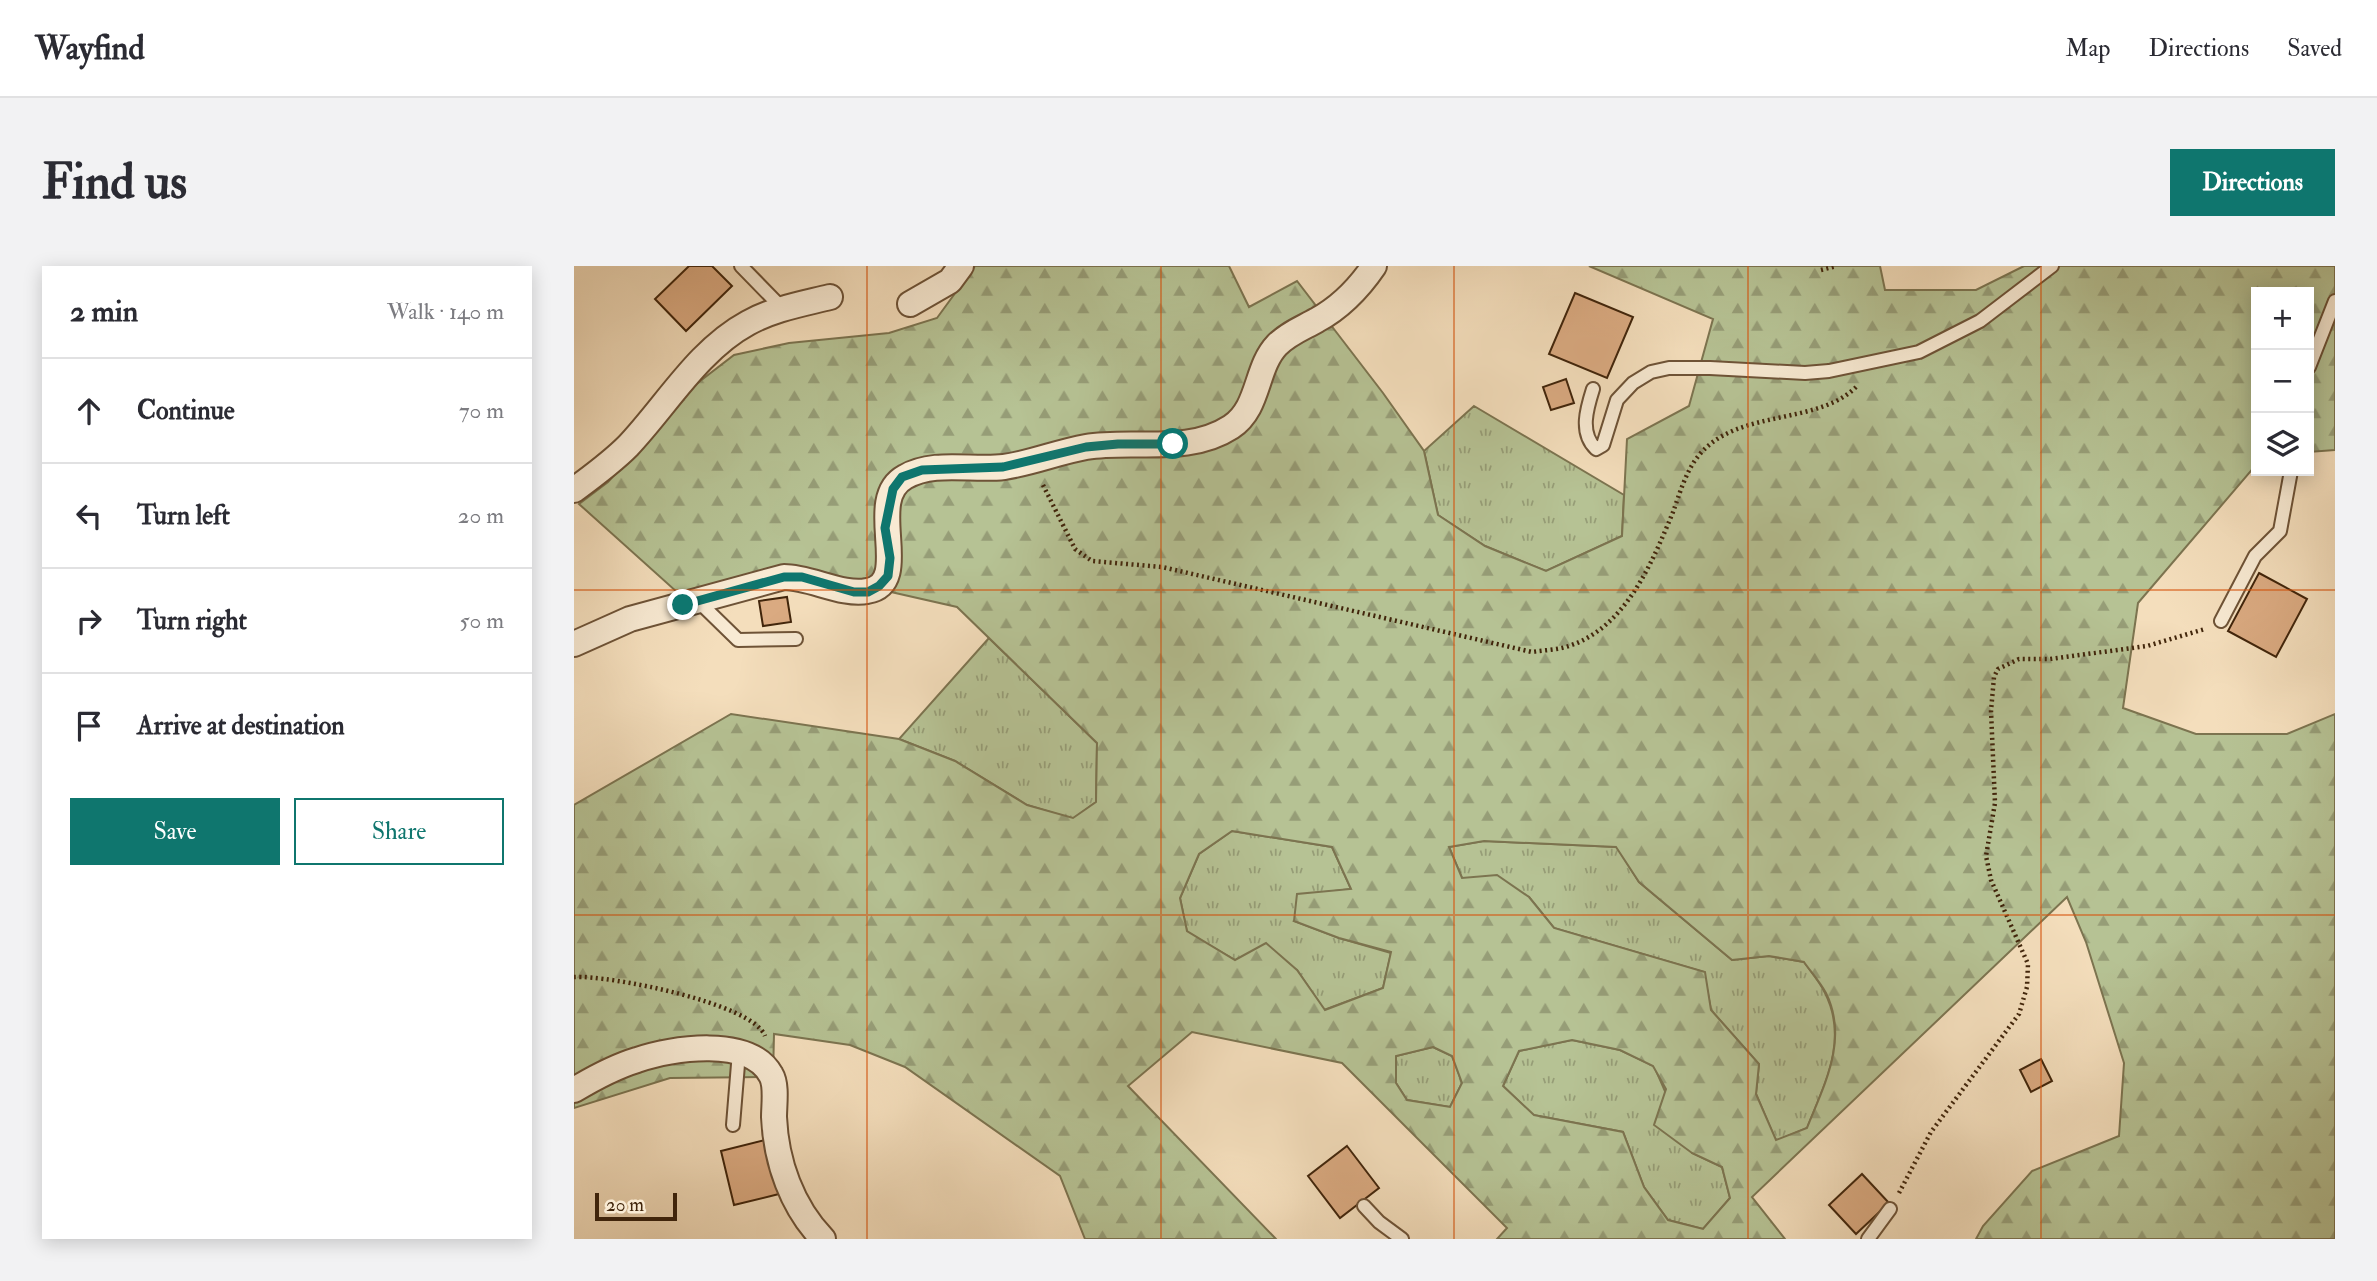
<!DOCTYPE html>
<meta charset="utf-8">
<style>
body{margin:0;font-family:"IM FELL Double Pica",serif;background:#f2f2f3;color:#2b2b33}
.controls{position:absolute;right:21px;top:21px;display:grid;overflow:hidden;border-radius:0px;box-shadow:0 4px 18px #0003}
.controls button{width:63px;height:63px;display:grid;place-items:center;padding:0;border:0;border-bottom:2px solid #e1e1e2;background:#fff;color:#2b2b33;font:35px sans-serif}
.scale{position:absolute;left:21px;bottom:18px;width:82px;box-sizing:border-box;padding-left:7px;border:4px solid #41250b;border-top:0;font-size:19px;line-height:24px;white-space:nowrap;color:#41250b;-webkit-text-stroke:5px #f8ead3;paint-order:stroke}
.stop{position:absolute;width:21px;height:21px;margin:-16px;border:5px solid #0f766e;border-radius:50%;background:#fff}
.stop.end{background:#0f766e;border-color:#fff;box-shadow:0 2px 7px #0008}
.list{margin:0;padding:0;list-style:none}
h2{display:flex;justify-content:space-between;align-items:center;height:91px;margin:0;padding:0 28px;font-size:30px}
h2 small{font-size:23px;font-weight:400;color:#7c7c81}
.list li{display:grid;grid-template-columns:46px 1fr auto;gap:21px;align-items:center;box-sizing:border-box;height:105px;padding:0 28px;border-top:2px solid #e1e1e2}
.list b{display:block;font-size:26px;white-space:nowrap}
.list em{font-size:23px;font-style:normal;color:#7c7c81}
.actions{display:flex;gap:14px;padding:21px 28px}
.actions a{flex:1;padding:16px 0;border:2px solid #0f766e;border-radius:0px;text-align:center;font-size:24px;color:#0f766e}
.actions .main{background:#0f766e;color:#fff}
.icon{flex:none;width:38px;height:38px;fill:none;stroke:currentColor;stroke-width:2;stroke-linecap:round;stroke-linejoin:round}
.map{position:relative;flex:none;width:1761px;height:973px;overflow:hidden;border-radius:0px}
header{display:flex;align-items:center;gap:42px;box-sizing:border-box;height:98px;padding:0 35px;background:#fff;border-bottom:2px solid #e1e1e2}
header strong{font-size:33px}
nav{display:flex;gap:38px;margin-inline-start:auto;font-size:24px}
.intro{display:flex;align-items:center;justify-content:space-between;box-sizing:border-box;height:168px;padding:0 42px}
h1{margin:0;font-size:49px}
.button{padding:18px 32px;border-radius:0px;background:#0f766e;color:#fff;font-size:24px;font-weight:700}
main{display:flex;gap:42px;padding:0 42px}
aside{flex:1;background:#fff;border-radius:0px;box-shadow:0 4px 18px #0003}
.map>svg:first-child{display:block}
.grass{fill:url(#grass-tufts);stroke:#7c7450;stroke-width:2}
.forest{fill:url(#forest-firs);stroke:#7c7450;stroke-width:2;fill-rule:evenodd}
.building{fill:#daaa81;stroke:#41250b;stroke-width:2}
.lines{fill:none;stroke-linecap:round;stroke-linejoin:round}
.service-casing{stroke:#6e5337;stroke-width:16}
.minor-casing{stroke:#6e5337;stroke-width:28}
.path{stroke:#41250b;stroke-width:4.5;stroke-dasharray:2 3.5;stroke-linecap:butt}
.service{stroke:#f8ead3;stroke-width:12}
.minor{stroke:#f8ead3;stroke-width:24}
.route{stroke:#0f766e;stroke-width:9}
.grid{fill:none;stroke:#d7540c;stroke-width:2;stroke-opacity:0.55}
</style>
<header>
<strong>Wayfind</strong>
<nav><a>Map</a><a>Directions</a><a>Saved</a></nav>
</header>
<div class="intro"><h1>Find us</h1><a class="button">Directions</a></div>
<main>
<aside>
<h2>2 min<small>Walk · 140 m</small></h2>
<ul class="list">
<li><svg class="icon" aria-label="ahead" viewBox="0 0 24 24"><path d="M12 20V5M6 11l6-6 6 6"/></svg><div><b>Continue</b></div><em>70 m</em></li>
<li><svg class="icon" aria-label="left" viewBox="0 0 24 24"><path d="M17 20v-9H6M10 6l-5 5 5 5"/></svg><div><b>Turn left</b></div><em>20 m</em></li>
<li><svg class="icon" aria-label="right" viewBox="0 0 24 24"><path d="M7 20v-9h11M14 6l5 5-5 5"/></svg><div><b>Turn right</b></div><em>50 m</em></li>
<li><svg class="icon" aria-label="arrive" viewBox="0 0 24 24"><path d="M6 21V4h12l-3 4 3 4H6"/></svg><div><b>Arrive at destination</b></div></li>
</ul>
<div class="actions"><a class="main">Save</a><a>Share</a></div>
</aside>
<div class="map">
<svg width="1761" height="973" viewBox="0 0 1761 973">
<defs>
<pattern id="grass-tufts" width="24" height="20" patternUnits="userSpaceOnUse" patternTransform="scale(1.75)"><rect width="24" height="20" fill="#b6c294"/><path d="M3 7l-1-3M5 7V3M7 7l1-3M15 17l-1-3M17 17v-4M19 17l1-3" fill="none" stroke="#969d77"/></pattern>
<pattern id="forest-firs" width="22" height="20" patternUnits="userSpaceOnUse" patternTransform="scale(1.75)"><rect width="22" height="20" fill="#b6c294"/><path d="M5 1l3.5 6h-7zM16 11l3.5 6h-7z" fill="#969d77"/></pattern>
</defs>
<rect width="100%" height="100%" fill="#f4debc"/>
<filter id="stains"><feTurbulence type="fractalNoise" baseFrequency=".00286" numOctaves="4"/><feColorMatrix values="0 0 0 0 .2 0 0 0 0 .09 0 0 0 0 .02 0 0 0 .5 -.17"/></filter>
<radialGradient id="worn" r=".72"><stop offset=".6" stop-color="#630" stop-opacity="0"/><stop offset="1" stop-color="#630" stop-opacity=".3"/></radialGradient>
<path class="grass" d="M900 140 1050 229 1048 270 972 305 911 280 864 249 850 185Z
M415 372 523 477 522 536 499 553 453 539 381 495 325 473Z
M658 565 758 581 777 623 752 626 720 655 765 672 817 687 809 722 750 744 723 704 661 694 613 666 606 632 625 588Z
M910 575 1043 581 1065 616 1158 694 1195 690 1230 696C1237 706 1246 716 1251 727 1275 774 1250 819 1233 862L1202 875 1182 828 1185 798 1137 744 1130 706 980 662 955 631 888 612 875 581Z
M998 774 1046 784 1080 800 1118 887 1148 901 1156 932 1129 963 1094 954 1070 921 1049 866 959 849 929 820 945 785Z
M859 781 878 790 888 817 876 841 833 834 822 817V790Z"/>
<path class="forest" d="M401 0H655L675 41 723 15 809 127 850 185 864 249 911 280 972 305 1048 270 1053 173 1115 140 1139 53 1015 0H1306L1311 24H1402L1450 0H1761V184L1735 186V26H1682V199L1564 337 1549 442 1622 468H1713L1761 448V973H1402L1409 960 1458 905 1545 870 1550 797 1512 676 1493 631 1178 931 1211 973H923L933 962 768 797 618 766 554 820 702 973H511L486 910 331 801 276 779 200 768 199 811 96 812 0 842V539L157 448 325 473 381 495 453 539 499 552 522 536 523 477 383 341 220 304 104 327 5 238 34 216 121 119 160 89 215 77 315 67 363 52ZM658 565 758 581 777 623 723 628 720 655 765 672 817 686 809 722 751 744 723 704 692 677 661 694 613 665 606 632 625 588ZM910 575 1042 581 1065 616 1158 694 1195 690 1230 696C1237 706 1246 716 1252 727 1275 774 1250 819 1233 862L1202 874 1182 828 1185 798 1137 744 1131 706 980 662 955 631 923 609 888 612 875 581ZM998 774 1046 784 1079 800 1092 823 1080 859 1118 887 1148 901 1156 932 1129 963 1094 954 1070 921 1049 866 960 849 929 820 945 785ZM859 781 878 790 888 817 876 841 833 834 822 817V790Z"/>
<path class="building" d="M115 0H138L158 20 112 65 81 33Z
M1001 27 1059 51 1033 112 975 88Z
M992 113 1000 137 977 144 969 121Z
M1685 307 1733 333 1702 391 1654 365Z
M213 331 217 356 189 360 185 335Z
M1467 793 1478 815 1457 826 1446 804Z
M191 874 205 928 160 939 147 885Z
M773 880 805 922 766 952 734 910Z
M1288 908 1315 937 1282 968 1255 939Z"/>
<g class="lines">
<defs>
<path id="service" d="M167 0 208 42
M1735 101 1761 35
M1019 123C1013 142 1005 167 1022 183L1029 179 1043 134 1059 117 1077 106 1095 102H1136L1231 107 1255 105 1345 86 1406 55 1478 0
M124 335 164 374 222 373
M1647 355 1681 290 1706 265 1717 205
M159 859 165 786
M790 940 805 956 828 973
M1294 973 1316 943"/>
<path id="minor" d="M336 38 376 15 387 0
M0 224C19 210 37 197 54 180 92 140 124 84 174 57 199 43 228 38 256 31
M0 378 56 353 210 311C236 311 269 330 293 325 341 317 289 234 331 211 360 194 398 205 430 201 458 197 484 186 512 181 560 173 614 189 657 161 686 142 681 102 703 79 715 67 729 62 743 54 767 41 785 22 800 0
M0 824C20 812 40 801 63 794 98 782 176 770 197 809 203 819 200 839 200 851 202 896 218 941 249 973"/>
</defs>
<use href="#service" class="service-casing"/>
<use href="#minor" class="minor-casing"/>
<path class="path" d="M1247 4 1263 0
M469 219 501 283 518 295 588 301 958 386C970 384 983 384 995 380 1052 361 1078 297 1099 246 1106 227 1112 204 1126 188 1165 142 1246 160 1284 119
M0 711C34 709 179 737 191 770
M1325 927 1357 866 1445 748 1453 721 1454 698 1417 614 1412 590 1421 537 1417 445 1420 411 1424 403 1445 393H1476L1573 380 1631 363"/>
<use href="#service" class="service"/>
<use href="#minor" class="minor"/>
</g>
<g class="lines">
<path class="route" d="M109 339 210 311H228L280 326H294L305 320 314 310 316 292 311 262 319 223 328 211 348 204 429 201 512 181 544 178H599"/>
</g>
<path class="grid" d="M293 0V973M587 0V973M880 0V973M1174 0V973M1467 0V973M0 324H1761M0 649H1761"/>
<rect width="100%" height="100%" filter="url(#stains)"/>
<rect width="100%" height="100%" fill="url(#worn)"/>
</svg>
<div class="controls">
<button>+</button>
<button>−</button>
<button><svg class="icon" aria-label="layers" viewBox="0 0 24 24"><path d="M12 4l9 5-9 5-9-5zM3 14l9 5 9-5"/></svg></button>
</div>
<div class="scale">20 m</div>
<div class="stop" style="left:599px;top:178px"></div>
<div class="stop end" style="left:109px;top:339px"></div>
</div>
</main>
